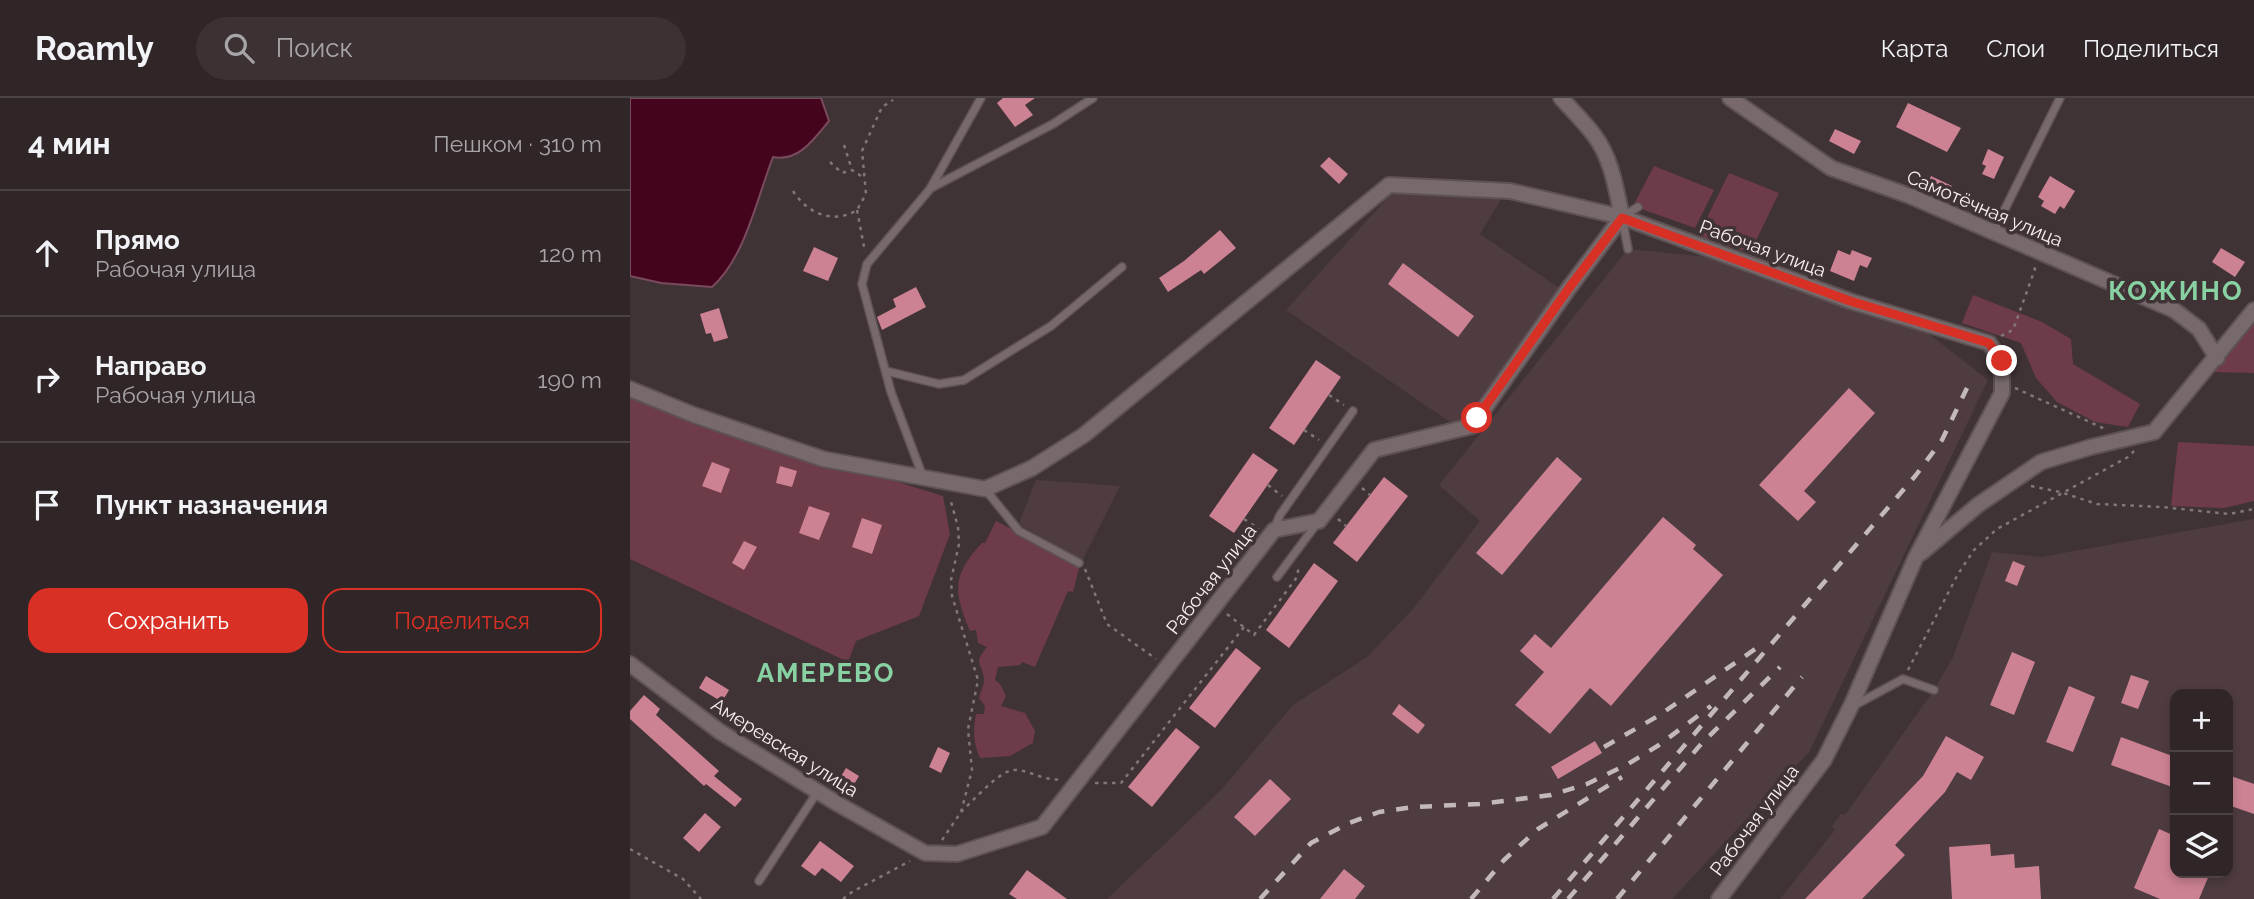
<!DOCTYPE html>
<html lang="ru">
<meta charset="utf-8">
<style>
body{margin:0;font-family:Raleway,sans-serif;background:#3c3234;color:#f1f3f6}
.controls{position:absolute;right:21px;bottom:21px;display:grid;overflow:hidden;border-radius:14px;box-shadow:0 4px 10px #0003}
.controls button{width:63px;height:63px;display:grid;place-items:center;padding:0;border:0;border-bottom:2px solid #4b4345;background:#302628;color:#f1f3f6;font:35px sans-serif}
.stop{position:absolute;width:21px;height:21px;margin:-16px;border:5px solid #d93025;border-radius:50%;background:#fff}
.stop.end{background:#d93025;border-color:#fff;box-shadow:0 2px 7px #0008}
.list{margin:0;padding:0;list-style:none}
h2{display:flex;justify-content:space-between;align-items:center;height:91px;margin:0;padding:0 28px;font-size:30px}
h2 small{font-size:23px;font-weight:400;color:#a8a5a8}
.list li{display:grid;grid-template-columns:46px 1fr auto;gap:21px;align-items:center;box-sizing:border-box;height:126px;padding:0 28px;border-top:2px solid #4b4345}
.list b{display:block;font-size:26px;white-space:nowrap}
.list p{margin:0;font-size:23px;white-space:nowrap;color:#a8a5a8}
.list em{font-size:23px;font-style:normal;color:#a8a5a8}
.actions{display:flex;gap:14px;padding:21px 28px}
.actions a{flex:1;padding:16px 0;border:2px solid #d93025;border-radius:21px;text-align:center;font-size:24px;color:#d93025}
.actions .main{background:#d93025;color:#fff}
.icon{flex:none;width:38px;height:38px;fill:none;stroke:currentColor;stroke-width:2;stroke-linecap:round;stroke-linejoin:round}
.map{position:relative;flex:none;width:1624px;height:801px;overflow:hidden}
header{display:flex;align-items:center;gap:42px;box-sizing:border-box;height:98px;padding:0 35px;background:#302628;border-bottom:2px solid #4b4345}
header strong{font-size:33px}
nav{display:flex;gap:38px;margin-inline-start:auto;font-size:24px}
.search{width:490px;height:63px;background:#3c3234;display:flex;align-items:center;gap:18px;box-sizing:border-box;padding:0 24px;border-radius:38px;color:#a8a5a8;font-size:26px}
main{display:flex}
aside{flex:1;background:#302628}
.map>svg:first-child{display:block}
.built{fill:#4f3c40;fill-rule:evenodd}
.green{fill:#6e3b48}
.water{fill:#44041d;stroke:#7a4a5d;stroke-width:2}
.building{fill:#cd8293}
.lines{fill:none;stroke-linecap:round;stroke-linejoin:round}
.lane-casing{stroke:#5d5254;stroke-width:10}
.street-casing{stroke:#5d5254;stroke-width:18}
.path{stroke:#817678;stroke-width:2.5;stroke-dasharray:3.5 5;stroke-linecap:butt}
.lane{stroke:#77696c;stroke-width:7}
.street{stroke:#77696c;stroke-width:14}
.rail{stroke:#c3b9bb;stroke-width:4.5;stroke-dasharray:12 12;stroke-linecap:butt}
.route{stroke:#d93025;stroke-width:9}
.labels{text-anchor:middle;stroke-width:7;stroke-linejoin:round;paint-order:stroke}
.street-label{font-size:19px;fill:#f8eff1;stroke:#403336}
.district-label{font-size:26px;font-weight:bold;letter-spacing:2px;fill:#88d1a2;stroke:#403336}
</style>
<header>
<strong>Roamly</strong>
<div class="search"><svg class="icon" aria-label="search" viewBox="0 0 24 24"><circle cx="10" cy="10" r="6"/><path d="M15 15l6 6"/></svg>Поиск</div>
<nav><a>Карта</a><a>Слои</a><a>Поделиться</a></nav>
</header>
<main>
<aside>
<h2>4 мин<small>Пешком · 310 m</small></h2>
<ul class="list">
<li><svg class="icon" aria-label="ahead" viewBox="0 0 24 24"><path d="M12 20V5M6 11l6-6 6 6"/></svg><div><b>Прямо</b><p>Рабочая улица</p></div><em>120 m</em></li>
<li><svg class="icon" aria-label="right" viewBox="0 0 24 24"><path d="M7 20v-9h11M14 6l5 5-5 5"/></svg><div><b>Направо</b><p>Рабочая улица</p></div><em>190 m</em></li>
<li><svg class="icon" aria-label="arrive" viewBox="0 0 24 24"><path d="M6 21V4h12l-3 4 3 4H6"/></svg><div><b>Пункт назначения</b></div></li>
</ul>
<div class="actions"><a class="main">Сохранить</a><a>Поделиться</a></div>
</aside>
<div class="map">
<svg width="1624" height="801" viewBox="0 0 1624 801">
<rect width="100%" height="100%" fill="#403336"/>
<path class="built" d="M762 95 873 98 850 136 932 192 841 317 823 326 656 212Z
M998 151 1077 159 1299 236 1358 282 1179 654 1042 801H477L592 691 663 607 737 559 783 511 850 423 809 387Z
M406 382 490 388 452 463 389 426Z
M1624 421V801H1150L1205 732 1202 728 1211 716 1215 717 1304 592 1323 559 1362 454 1411 459ZM1545 596H1598V775H1545Z"/>
<path class="green" d="M1024 68 1084 92 1065 130 1003 108Z
M1099 75 1149 95 1120 155 1068 138Z
M1343 197 1412 224 1441 241 1443 266 1510 306 1498 329 1465 324 1427 304 1406 280 1391 245 1332 225Z
M1624 223V275L1583 274Z
M0 291 193 361 313 398 320 436 289 518 226 543 218 564 0 461Z
M1548 344 1624 348V403L1594 410 1541 408Z
M366 423 450 467 443 494 438 493 405 569 392 564 390 567 368 569 365 582 370 586 376 598 371 608 395 615 405 633 403 645 380 658 350 660C343 644 343 633 346 616H354L355 608 349 600C350 595 354 588 354 582 353 564 342 567 357 549L348 545 346 532 340 533C323 493 322 477 352 445H355Z"/>
<path class="water" d="M0 0H191L199 23C184 41 169 64 143 59 127 100 115 160 82 189L31 185 0 178Z"/>
<path class="building" d="M373 0H405L395 7 403 17 385 29 367 5Z
M1278 5 1331 30 1317 54 1266 29Z
M1205 31 1231 43 1224 56 1199 43Z
M1358 51 1374 59 1364 81 1352 76 1356 68 1352 66Z
M699 59 718 76 709 86 690 68Z
M1301 78 1322 88 1316 100 1296 90Z
M1420 78 1445 93 1434 111 1430 108 1425 116 1411 108 1414 103 1408 99Z
M590 132 606 150 574 176 571 172 538 194 529 180 554 163Z
M184 149 208 160 198 183 173 173Z
M1591 150 1615 164 1605 179 1582 164Z
M1208 152 1220 157 1222 152 1242 160 1237 170 1230 167 1224 183 1200 173Z
M773 165 844 218 828 239 758 186Z
M286 189 296 209 252 232 247 219 266 209 263 201Z
M89 210 98 240 84 244 81 235 76 236 70 216Z
M686 262 711 279 664 347 639 330Z
M1219 290 1245 315 1174 393 1186 404 1168 423 1129 387Z
M623 355 648 372 604 435 579 418Z
M927 359 952 381 872 477 846 455Z
M82 364 100 371 91 395 72 388Z
M150 368 167 373 162 389 146 385Z
M754 379 778 398 727 464 703 445Z
M179 408 200 415 189 442 169 435Z
M1033 419 1066 447 1063 451 1093 477 981 608 960 590 920 636 885 607 914 574 890 553 905 536 921 550Z
M232 420 252 427 242 456 222 449Z
M114 443 127 449 114 472 102 465Z
M1383 463 1395 468 1387 488 1375 483Z
M684 465 708 483 659 550 636 532Z
M606 550 631 570 585 630 559 610Z
M1382 554 1405 564 1384 617 1360 607Z
M1501 577 1519 583 1508 611 1491 605Z
M76 578 99 592 92 604 69 590Z
M1439 588 1465 599 1443 654 1416 644Z
M14 597 30 611 26 617 89 673 84 678 112 701 105 709 76 686 74 688 0 621V613Z
M769 606 795 627 788 636 762 616Z
M546 630 570 649 522 709 498 689Z
M1316 638 1354 659 1341 682 1327 674 1315 694 1265 747 1275 757 1232 801H1175L1293 678Z
M1491 639 1545 659V690L1481 667Z
M965 643 972 655 928 681 921 669Z
M308 649 320 655 311 675 299 669Z
M216 670 229 678 217 698 204 690Z
M1598 677 1624 686V716L1598 707Z
M640 681 661 701 625 738 604 719Z
M75 715 91 729 69 754 53 740Z
M1529 731 1545 738V775H1580L1569 801H1530L1504 790Z
M190 743 224 768 211 784 192 770 185 778 171 768Z
M1360 746 1361 758 1384 756 1385 770 1409 768 1411 801H1322L1319 749Z
M714 771 735 788 725 801H690Z
M397 772 437 801H387L379 796Z"/>
<g class="lines">
<defs>
<path id="lane" d="M301 90 423 26 463 0
M1364 133 1430 0
M998 151 992 119 1008 109
M256 273 309 286 334 282 421 228 492 169
M293 379 261 294 232 186 237 166 300 91 351 0
M355 391 389 433 449 465
M644 431 650 417 723 313
M647 479 688 424
M1225 607 1273 581 1304 592
M129 783 188 693"/>
<path id="street" d="M931 0C942 12 954 24 964 37 982 61 986 91 992 119
M1100 0 1201 70 1280 98 1544 212 1569 231 1587 260
M0 291 64 317 193 361 355 391 402 370 454 337 759 87 880 93 992 119 1220 203 1359 245 1372 263V295L1285 461 1221 608 1194 662 1089 801
M1291 455 1348 407 1411 364 1461 349 1524 334 1624 212
M0 566 89 633 208 706 295 755 327 756 412 729 644 432 689 423 744 352 842 328 939 190 992 119"/>
</defs>
<use href="#lane" class="lane-casing"/>
<use href="#street" class="street-casing"/>
<path class="path" d="M214 47 222 72
M200 64 212 75 222 72 234 80
M163 93C177 115 203 127 227 112L236 96 232 53 252 9 263 2
M227 112 235 154
M1371 238 1383 232 1405 171 1401 166
M1385 290 1475 331
M699 297 714 307
M674 332 689 342
M638 387 652 398
M1401 388 1430 394 1467 406 1532 409 1599 416 1624 411
M732 390 740 397
M614 421 629 431
M708 421 716 428
M455 471 477 526 526 561
M597 516 624 537 667 479 669 467
M1278 572 1328 476 1344 452 1367 431 1498 359 1504 353
M465 685H491L614 529
M331 714C342 704 369 673 383 672 399 671 413 684 433 681
M312 742 331 714 342 672 338 631 348 582 322 498 321 482 329 446 328 429 320 400
M0 751 53 781 71 801
M213 801 222 794 280 763"/>
<use href="#lane" class="lane"/>
<use href="#street" class="street"/>
<path class="rail" d="M974 649 1028 618 1134 545
M630 801 681 745 719 725 749 714 784 709 849 706 921 697 957 686 998 666 1029 647 1081 608
M841 801 874 762 908 731 992 679
M923 801 1286 377 1312 342 1337 290
M938 801 1072 645 1150 569
M987 801 1172 579"/>
</g>
<g class="lines">
<path class="route" d="M847 320 939 190 992 120 1220 203 1359 245 1372 263"/>
</g>
<g class="labels">
<g class="street-label">
<text transform="translate(1355 110) rotate(23)" y="7">Самотёчная улица</text>
<text transform="translate(1133 150) rotate(20)" y="7">Рабочая улица</text>
<text transform="translate(581 481) rotate(-52)" y="7">Рабочая улица</text>
<text transform="translate(155 649) rotate(32)" y="7">Амеревская улица</text>
<text transform="translate(1124 722) rotate(-53)" y="7">Рабочая улица</text>
</g>
<g class="district-label">
<text x="1546" y="202">КОЖИНО</text>
<text x="196" y="584">АМЕРЕВО</text>
</g>
</g>
</svg>
<div class="controls">
<button>+</button>
<button>−</button>
<button><svg class="icon" aria-label="layers" viewBox="0 0 24 24"><path d="M12 4l9 5-9 5-9-5zM3 14l9 5 9-5"/></svg></button>
</div>
<div class="stop" style="left:847px;top:320px"></div>
<div class="stop end" style="left:1372px;top:263px"></div>
</div>
</main>
